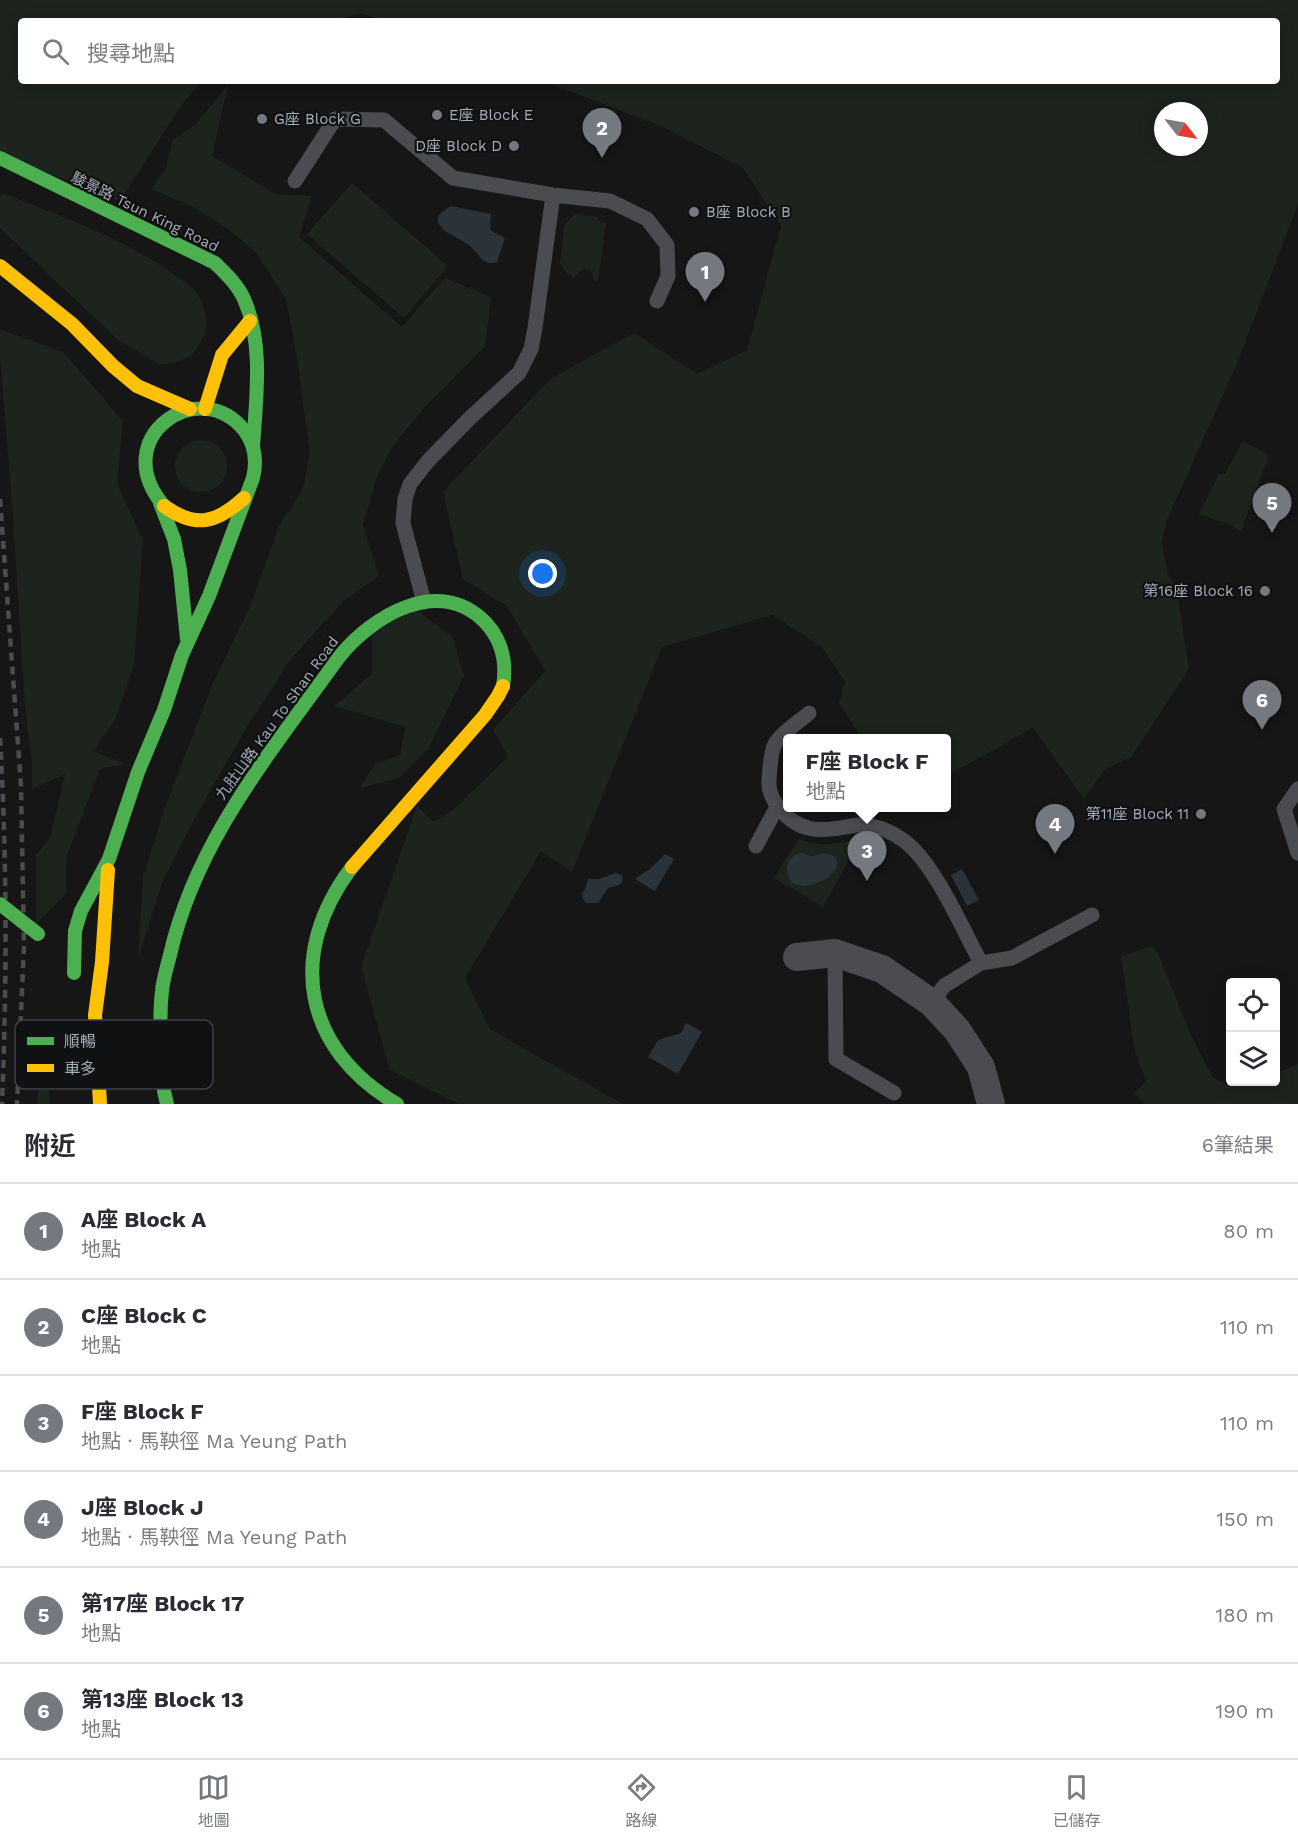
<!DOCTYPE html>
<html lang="zh-TW">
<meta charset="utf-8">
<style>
body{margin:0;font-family:"Work Sans","Noto Sans TC",sans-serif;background:#f2f2f3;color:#2b2b33}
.controls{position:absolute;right:18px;bottom:18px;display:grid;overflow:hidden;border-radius:6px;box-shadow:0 3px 15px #0003}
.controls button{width:54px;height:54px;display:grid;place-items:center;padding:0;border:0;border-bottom:2px solid #e1e1e2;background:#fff;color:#2b2b33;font:30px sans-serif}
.compass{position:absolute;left:1154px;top:102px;width:54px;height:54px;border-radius:50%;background:#fff;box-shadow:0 3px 15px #0003;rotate:121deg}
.you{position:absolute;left:543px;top:574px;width:21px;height:21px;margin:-15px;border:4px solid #fff;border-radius:50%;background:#1a73e8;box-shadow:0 0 0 9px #1a73e833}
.badge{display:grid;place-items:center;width:39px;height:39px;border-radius:50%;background:#747980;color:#fff;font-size:20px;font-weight:700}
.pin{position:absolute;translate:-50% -50px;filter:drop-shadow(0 2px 3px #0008)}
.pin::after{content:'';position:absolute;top:32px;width:21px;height:18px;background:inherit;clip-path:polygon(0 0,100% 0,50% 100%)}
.popup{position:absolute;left:783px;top:734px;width:168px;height:78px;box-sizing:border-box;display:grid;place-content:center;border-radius:6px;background:#fff;filter:drop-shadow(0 2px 4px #0005);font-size:20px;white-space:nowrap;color:#7c7c81}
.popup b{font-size:22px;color:#2b2b33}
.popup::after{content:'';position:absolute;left:50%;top:100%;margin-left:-12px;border:12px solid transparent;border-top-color:#fff}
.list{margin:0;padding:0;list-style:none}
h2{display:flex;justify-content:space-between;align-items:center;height:78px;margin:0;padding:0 24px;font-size:26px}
h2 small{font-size:20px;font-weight:400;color:#7c7c81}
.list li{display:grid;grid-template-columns:39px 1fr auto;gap:18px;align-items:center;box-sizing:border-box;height:96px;padding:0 24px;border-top:2px solid #e1e1e2}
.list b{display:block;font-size:22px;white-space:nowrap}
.list p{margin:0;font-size:20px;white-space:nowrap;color:#7c7c81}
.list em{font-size:20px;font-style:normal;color:#7c7c81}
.icon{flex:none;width:33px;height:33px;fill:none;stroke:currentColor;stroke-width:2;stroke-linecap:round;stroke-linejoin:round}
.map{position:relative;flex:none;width:1298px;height:1104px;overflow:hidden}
.search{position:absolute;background:#fff;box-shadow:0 3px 15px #0003;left:18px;right:18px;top:18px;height:66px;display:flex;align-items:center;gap:15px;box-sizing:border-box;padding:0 21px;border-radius:6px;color:#7c7c81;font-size:22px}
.sheet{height:654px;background:#fff}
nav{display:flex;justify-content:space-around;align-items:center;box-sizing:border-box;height:84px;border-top:2px solid #e1e1e2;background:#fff;font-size:16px;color:#7c7c81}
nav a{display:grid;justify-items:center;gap:3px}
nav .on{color:#747980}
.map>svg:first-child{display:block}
.green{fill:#1c241d;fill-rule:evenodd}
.water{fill:#293339}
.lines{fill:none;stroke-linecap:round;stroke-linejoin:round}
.lane{stroke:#4a4c50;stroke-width:15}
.street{stroke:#4a4c50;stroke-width:28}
.fast{stroke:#4caf50;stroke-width:14}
.slow{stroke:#ffc107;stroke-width:14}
.rail{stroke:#4a4c4f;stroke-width:4.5;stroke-dasharray:8 6;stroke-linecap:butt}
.fast-bridge{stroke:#4caf50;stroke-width:14}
.poi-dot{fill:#747980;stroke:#101113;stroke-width:2}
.labels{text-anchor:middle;stroke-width:4.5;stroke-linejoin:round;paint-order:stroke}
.poi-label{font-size:15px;fill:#a7aeb8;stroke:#101113;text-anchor:start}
.street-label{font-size:15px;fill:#a7aeb8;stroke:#101113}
.key{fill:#101113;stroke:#3d4045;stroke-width:1.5}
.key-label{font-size:16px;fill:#a7aeb8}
</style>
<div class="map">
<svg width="1298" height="1104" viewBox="0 0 1298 1104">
<rect width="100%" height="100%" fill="#161617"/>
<path class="green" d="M0 0H1298V204L1236 366 1167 520 1162 541 1167 572 1177 591 1189 669 1131 757 1104 770 1084 799 1033 728 947 776 946 738H862L839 703 845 682 822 647 772 615 662 647 572 872 541 851 465 978 490 1029 623 1104H459L390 1070 361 967 417 806 434 822 452 811 508 757 493 730 545 671 507 606 463 579 443 492 550 379 634 333 697 374 747 350 781 226 743 168 663 127 544 81H1277V21H382L361 13 334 21H21V81H202L182 104 120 201 0 154ZM1163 111H1199V147H1163Z
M228 85 212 156 276 194 312 196 299 237 402 327 445 278 491 297 485 346 424 408 394 444 376 479 363 525 379 576 344 600 291 659 246 728 197 814 162 883 138 959 143 877 165 807 212 685 251 604 279 526 303 489 310 453 297 358 286 299 256 252 228 229 192 206 151 189 166 168 173 140 195 125Z
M352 183 448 266 404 318 307 234Z
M3 193C59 216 119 236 169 271 176 276 185 281 192 287 202 296 210 320 205 333 194 359 185 361 160 365L118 340 0 228V197Z
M575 214 597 217 600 222 606 223 598 281 593 280V274L589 269C582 269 578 272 574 278L567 273 560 264 564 225Z
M0 329 63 352 123 421 117 483 143 541 134 665 116 718 94 751 125 764 100 769 66 858V894L36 924V855L50 838 65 774 32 789V763L25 706 12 503 0 357Z
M175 466a26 26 0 1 1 52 0a26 26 0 1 1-52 0Z
M1243 441 1269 456 1241 531 1231 525 1199 514 1219 474H1225Z
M413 608 452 636 464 676 428 749 399 778 360 788 375 764 400 755 405 727 334 706 372 674V633Z
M861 838 823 907 774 878 798 839C823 847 836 845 861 838Z
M1153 946 1159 956 1190 1033 1212 1077 1231 1087 1246 1082H1276V1073L1298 1064V1104H1145L1134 1093 1146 1081 1135 1052 1121 956Z
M48 1057 50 1104H38L36 1061Z"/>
<path class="water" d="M451 206 491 214 490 229 493 232 505 238 497 262C482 267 480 254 470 246 458 236 417 225 451 206Z
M802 852C805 854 807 855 811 856 817 857 827 850 833 856 854 873 786 907 787 868 787 859 794 855 802 852Z
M665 854 674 859 655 891 635 879 650 869Z
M962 869 979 900 967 906 951 875Z
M616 873 622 875 623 881 619 885 608 888 598 903H586L583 899 582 893 585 890 588 879H599Z
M686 1023 702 1032 678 1074 648 1057 658 1040 681 1033Z"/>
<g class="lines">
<path class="lane" d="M295 181 335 119 384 120 453 178 553 195 610 201 647 219 667 245 668 276 657 301
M424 602 403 523 405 499 410 484 428 461 469 419 519 373 531 349 535 328 553 195
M809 713C799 722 782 732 775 744 770 754 770 769 769 780 768 790 773 801 780 809 799 832 819 832 846 827 852 826 859 824 864 825 878 826 892 832 903 840 934 862 962 928 981 963L944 986 932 1003
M1298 789 1284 809 1298 853
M756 846 777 807
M835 953 836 1059 894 1093
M981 963 1012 958 1092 915"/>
<path class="street" d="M797 957 835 953 882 969 932 1003 957 1030 981 1067 991 1104"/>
<path class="fast" d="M0 158 215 263C226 274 238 285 244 299 264 344 256 399 253 447
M160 503 174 539 180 570 187 639
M352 867C286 954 303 1049 397 1104
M74 973 75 931 81 911 109 859 138 772 164 710 182 655 209 596 253 478C257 461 255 444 244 430 199 374 106 438 164 506
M167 1104 164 1091C163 1058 158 1023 162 991 163 979 167 967 170 955 196 840 272 751 339 657 372 616 439 575 485 622 502 640 507 662 503 686"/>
<path class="slow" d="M0 266 72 324 113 366 137 386 190 409
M205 409 222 355 250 321
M164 506C196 529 217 523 244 498
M352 867 485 715 498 696 503 686
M100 1104 95 1015 102 962 108 870"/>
<path class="rail" d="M0 499 21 786 24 946 17 1104
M0 738C7 859 7 982 2 1104"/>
<path class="fast-bridge" d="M0 904 38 934"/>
</g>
<g class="poi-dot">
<circle cx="437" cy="115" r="6"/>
<circle cx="262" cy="119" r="6"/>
<circle cx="514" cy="146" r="6"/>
<circle cx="694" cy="212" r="6"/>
<circle cx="1265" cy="591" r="6"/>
<circle cx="1201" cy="814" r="6"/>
</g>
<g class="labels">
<g class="poi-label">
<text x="449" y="120">E座 Block E</text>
<text x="274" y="124">G座 Block G</text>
<text x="502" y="151" text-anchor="end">D座 Block D</text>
<text x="706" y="217">B座 Block B</text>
<text x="1253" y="596" text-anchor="end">第16座 Block 16</text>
<text x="1189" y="819" text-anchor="end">第11座 Block 11</text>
</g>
<g class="street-label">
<text transform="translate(145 212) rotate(26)" y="5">駿景路 Tsun King Road</text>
<text transform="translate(277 718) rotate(-54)" y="5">九肚山路 Kau To Shan Road</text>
</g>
</g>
<rect x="15" y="1020" width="198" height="69" rx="9" class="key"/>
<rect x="27" y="1037" width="27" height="8" fill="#4caf50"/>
<rect x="27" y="1064" width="27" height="8" fill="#ffc107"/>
<g class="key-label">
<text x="64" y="1047">順暢</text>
<text x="64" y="1074">車多</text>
</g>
</svg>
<div class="controls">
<button><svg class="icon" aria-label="locate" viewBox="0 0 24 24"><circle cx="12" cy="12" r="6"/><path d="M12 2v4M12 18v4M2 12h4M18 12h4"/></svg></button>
<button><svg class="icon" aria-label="layers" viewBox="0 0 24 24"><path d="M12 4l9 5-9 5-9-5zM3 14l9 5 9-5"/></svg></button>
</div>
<svg class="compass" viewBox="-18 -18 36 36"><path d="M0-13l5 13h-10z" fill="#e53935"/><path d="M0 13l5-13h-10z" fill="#7c7c81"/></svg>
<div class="you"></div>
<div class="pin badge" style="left:705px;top:302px">1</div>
<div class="pin badge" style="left:602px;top:158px">2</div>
<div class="pin badge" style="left:867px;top:881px">3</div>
<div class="popup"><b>F座 Block F</b>地點</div>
<div class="pin badge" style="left:1055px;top:854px">4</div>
<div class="pin badge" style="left:1272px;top:533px">5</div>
<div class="pin badge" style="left:1262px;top:730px">6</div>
<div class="search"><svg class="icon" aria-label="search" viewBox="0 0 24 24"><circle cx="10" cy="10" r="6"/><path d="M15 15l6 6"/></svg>搜尋地點</div>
</div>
<section class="sheet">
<h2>附近<small>6筆結果</small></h2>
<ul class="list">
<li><span class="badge">1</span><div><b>A座 Block A</b><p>地點</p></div><em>80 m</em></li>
<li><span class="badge">2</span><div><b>C座 Block C</b><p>地點</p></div><em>110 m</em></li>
<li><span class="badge">3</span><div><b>F座 Block F</b><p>地點 · 馬鞅徑 Ma Yeung Path</p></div><em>110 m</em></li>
<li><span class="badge">4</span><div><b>J座 Block J</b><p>地點 · 馬鞅徑 Ma Yeung Path</p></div><em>150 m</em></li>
<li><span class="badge">5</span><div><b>第17座 Block 17</b><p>地點</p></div><em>180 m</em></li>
<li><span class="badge">6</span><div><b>第13座 Block 13</b><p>地點</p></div><em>190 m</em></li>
</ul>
</section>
<nav>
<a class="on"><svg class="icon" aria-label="map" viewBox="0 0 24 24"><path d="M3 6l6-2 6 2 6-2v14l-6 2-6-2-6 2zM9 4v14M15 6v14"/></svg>地圖</a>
<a><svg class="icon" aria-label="directions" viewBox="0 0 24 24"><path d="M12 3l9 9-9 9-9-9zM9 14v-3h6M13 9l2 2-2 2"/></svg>路線</a>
<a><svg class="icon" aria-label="saved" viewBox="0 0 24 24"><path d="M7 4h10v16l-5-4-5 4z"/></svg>已儲存</a>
</nav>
